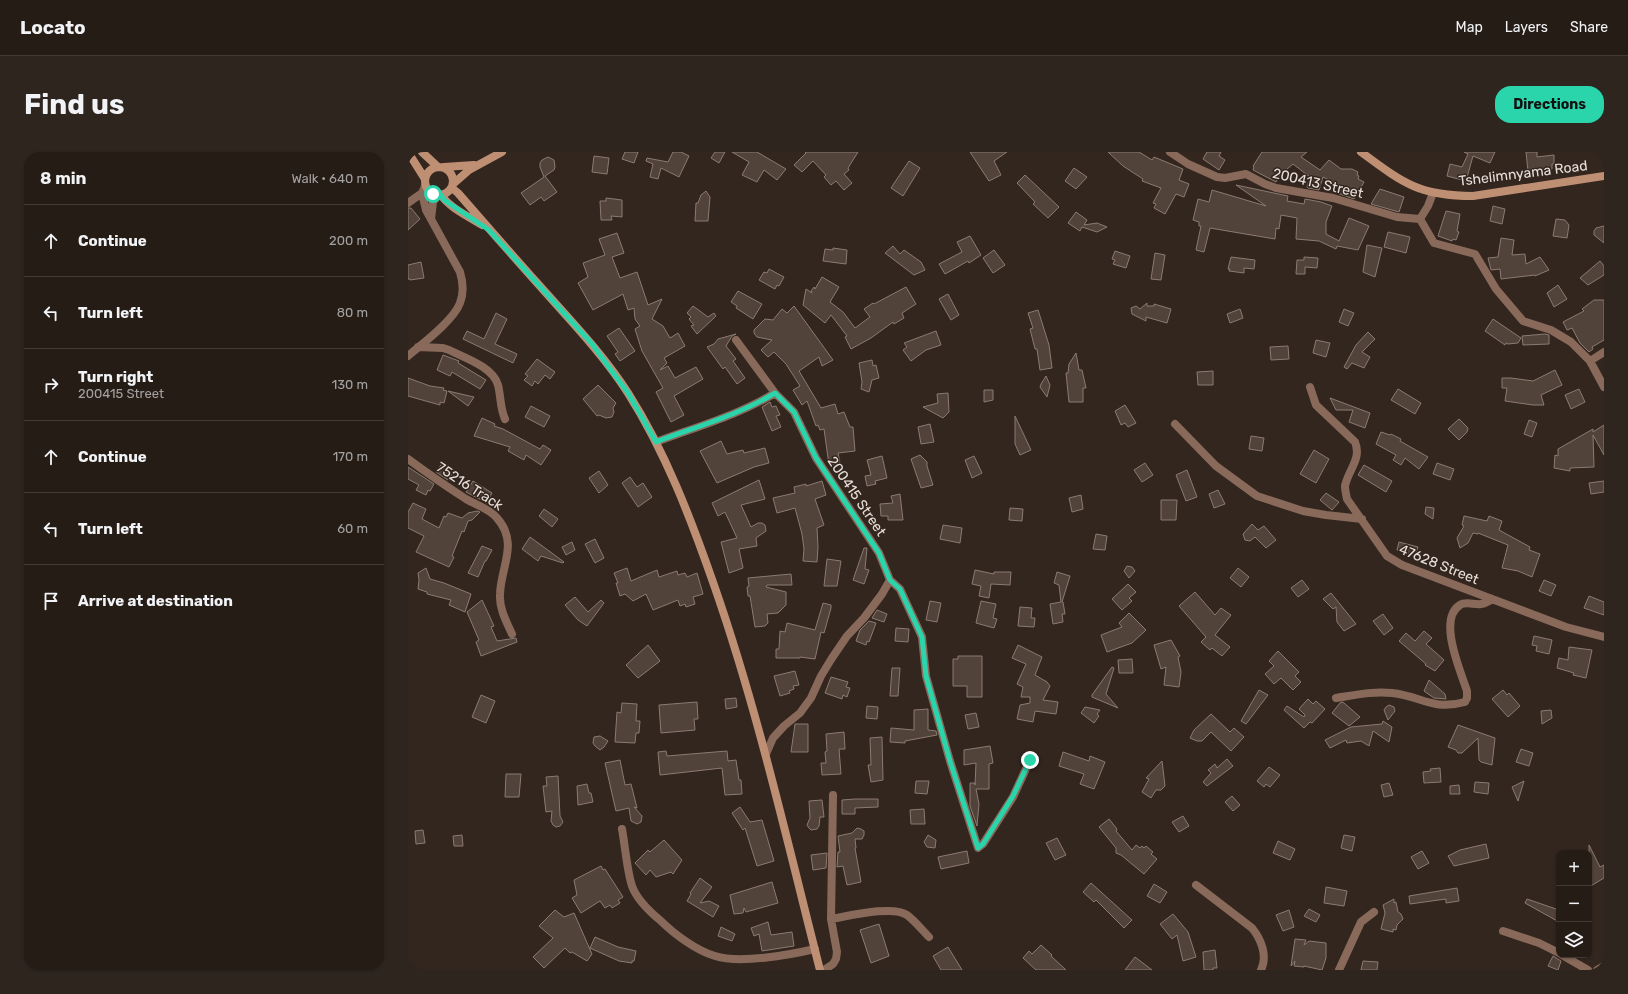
<!DOCTYPE html>
<meta charset="utf-8">
<style>
body{margin:0;font-family:Rubik,sans-serif;background:#2e251f;color:#f1f3f6}
.controls{position:absolute;right:12px;bottom:12px;display:grid;overflow:hidden;border-radius:8px;box-shadow:0 1px 3px #0004}
.controls button{width:36px;height:36px;display:grid;place-items:center;padding:0;border:0;border-bottom:1px solid #423a35;background:#261c16;color:#f1f3f6;font:20px sans-serif}
.stop{position:absolute;width:12px;height:12px;margin:-9px;border:3px solid #2ad5ac;border-radius:50%;background:#fff}
.stop.end{background:#2ad5ac;border-color:#fff;box-shadow:0 1px 4px #0008}
.list{margin:0;padding:0;list-style:none}
h2{display:flex;justify-content:space-between;align-items:center;height:52px;margin:0;padding:0 16px;font-size:17px}
h2 small{font-size:13px;font-weight:400;color:#a4a1a1}
.list li{display:grid;grid-template-columns:26px 1fr auto;gap:12px;align-items:center;box-sizing:border-box;height:72px;padding:0 16px;border-top:1px solid #423a35}
.list b{display:block;font-size:15px;white-space:nowrap}
.list p{margin:0;font-size:13px;white-space:nowrap;color:#a4a1a1}
.list em{font-size:13px;font-style:normal;color:#a4a1a1}
.icon{flex:none;width:22px;height:22px;fill:none;stroke:currentColor;stroke-width:2;stroke-linecap:round;stroke-linejoin:round}
.map{position:relative;flex:none;width:1196px;height:818px;overflow:hidden;border-radius:16px}
header{display:flex;align-items:center;gap:24px;box-sizing:border-box;height:56px;padding:0 20px;background:#261c16;border-bottom:1px solid #423a35}
header strong{font-size:19px}
nav{display:flex;gap:22px;margin-inline-start:auto;font-size:14px}
.intro{display:flex;align-items:center;justify-content:space-between;box-sizing:border-box;height:96px;padding:0 24px}
h1{margin:0;font-size:28px}
.button{padding:10px 18px;border-radius:16px;background:#2ad5ac;color:#111;font-size:14px;font-weight:700}
main{display:flex;gap:24px;padding:0 24px}
aside{flex:1;background:#261c16;border-radius:16px;box-shadow:0 1px 3px #0004}
.map>svg:first-child{display:block}
.building{fill:#51423a;stroke:#8b7b72}
.lines{fill:none;stroke-linecap:round;stroke-linejoin:round}
.street{stroke:#896a5a;stroke-width:8}
.secondary{stroke:#bf8f74;stroke-width:8}
.route{stroke:#2ad5ac;stroke-width:5}
.labels{text-anchor:middle;stroke-width:3;stroke-linejoin:round;paint-order:stroke}
.street-label{font-size:14px;fill:#e8dfda;stroke:#33261e}
</style>
<header>
<strong>Locato</strong>
<nav><a>Map</a><a>Layers</a><a>Share</a></nav>
</header>
<div class="intro"><h1>Find us</h1><a class="button">Directions</a></div>
<main>
<aside>
<h2>8 min<small>Walk · 640 m</small></h2>
<ul class="list">
<li><svg class="icon" aria-label="ahead" viewBox="0 0 24 24"><path d="M12 20V5M6 11l6-6 6 6"/></svg><div><b>Continue</b></div><em>200 m</em></li>
<li><svg class="icon" aria-label="left" viewBox="0 0 24 24"><path d="M17 20v-9H6M10 6l-5 5 5 5"/></svg><div><b>Turn left</b></div><em>80 m</em></li>
<li><svg class="icon" aria-label="right" viewBox="0 0 24 24"><path d="M7 20v-9h11M14 6l5 5-5 5"/></svg><div><b>Turn right</b><p>200415 Street</p></div><em>130 m</em></li>
<li><svg class="icon" aria-label="ahead" viewBox="0 0 24 24"><path d="M12 20V5M6 11l6-6 6 6"/></svg><div><b>Continue</b></div><em>170 m</em></li>
<li><svg class="icon" aria-label="left" viewBox="0 0 24 24"><path d="M17 20v-9H6M10 6l-5 5 5 5"/></svg><div><b>Turn left</b></div><em>60 m</em></li>
<li><svg class="icon" aria-label="arrive" viewBox="0 0 24 24"><path d="M6 21V4h12l-3 4 3 4H6"/></svg><div><b>Arrive at destination</b></div></li>
</ul>
</aside>
<div class="map">
<svg width="1196" height="818" viewBox="0 0 1196 818">
<rect width="100%" height="100%" fill="#33261e"/>
<path class="building" d="M217 0H230L226 11 214 7Z
M265 0H273L281 4 271 25 253 16 250 27 242 25 245 12 238 9 239 6 260 10Z
M307 0H317L311 11 303 6Z
M324 0H349L378 17 369 28 356 18 349 30 334 23 341 10Z
M397 0H450L440 16 441 18 436 22 444 31 436 38 428 29 423 33 416 25 418 23 405 9 394 20 386 13 398 1Z
M562 0H599L586 9 593 23 581 29Z
M700 0H731L744 8 746 5 775 17 771 28 781 32 776 45 768 42 757 62 746 56 748 52 745 51 753 36 734 29 735 27 715 14Z
M799 0H813L811 4 817 8 811 18 795 7Z
M854 0H899L893 5 912 18 921 8 933 17H944L950 20 949 23 951 24 950 27 956 30 946 47 929 41 931 33 915 25 911 38 900 36 899 35 902 25 885 12 871 24 868 30 845 18 846 15 845 14Z
M1056 0H1087L1082 11 1065 4 1058 29 1039 24 1042 12 1054 15 1060 2Z
M1118 0H1129V5L1146 3V12H1144V17L1120 19Z
M186 4 201 6 199 22 184 20Z
M140 5 146 8 147 15 146 18 137 24 149 40 136 49 133 45 122 53 113 41 136 25 132 15V11L134 8Z
M501 9 512 16 495 44 483 36Z
M666 16 679 25 668 37 657 29Z
M617 23 651 55 640 66 625 52 627 50 609 31Z
M828 33 880 44 879 49 896 52 897 47 913 50 924 54 918 70V82L931 89 941 66 961 74 950 98 929 94 928 97 911 89 888 87 889 66 873 63 871 77 868 76 867 87 802 76 796 100 788 98 793 74H791V70L785 68 790 47 801 50 804 38 858 54Z
M972 37 996 45 991 60 963 52Z
M298 39 302 45 300 69H287L288 51H290L293 43Z
M198 46 214 48V65L203 64 204 68H193L192 49H198Z
M1085 54 1097 57 1094 72 1082 69Z
M0 56H3L12 67 0 78Z
M1038 59 1052 62 1049 79 1051 80 1048 88 1045 87 1044 89 1030 84Z
M668 60 679 68 676 73 689 71 699 75 689 80 674 75 672 79 660 71Z
M1148 67 1157 68 1161 73 1159 86 1145 84Z
M1196 74V91L1186 83V79L1188 76Z
M980 80 1002 85 998 101 976 95Z
M209 81 216 101 204 105 212 126 229 120 240 153 254 147 244 167 255 174 262 186 270 181 277 194 256 206 259 211 252 218 260 214 267 226 288 215 295 227 266 244 276 263 263 270 248 240 255 236 234 199 227 177 232 174 227 167 226 156 220 158 215 142 185 158 170 131 180 125 175 111 197 103 191 87Z
M562 84 573 103 561 111 560 109 537 122 531 112 554 100 549 90Z
M1093 86 1106 88 1104 103 1117 102 1118 112 1132 105 1141 118 1127 124V123L1093 127 1092 117 1083 118 1080 106 1090 105Z
M959 93 974 96 967 125 955 120Z
M485 94 492 102 496 98 513 110 517 118 506 123 477 101Z
M425 96 439 98 438 112 415 109 417 97 425 98Z
M586 98 597 113 585 121 575 106Z
M707 99 722 104 718 116 705 112 707 108 704 107Z
M747 101 757 103 753 128 743 127Z
M823 105 847 108 846 117 836 116V121L821 119 822 117H820Z
M896 105 910 106 909 116 897 115V122H888L889 108H896Z
M1192 109 1196 114V123L1180 133 1172 126Z
M13 110 16 126 2 128V127H0V113Z
M361 117 376 125 371 134 369 133 367 137 351 128 356 120 359 121Z
M414 125 431 135 422 150 435 160 447 176 462 165 456 157 465 151 466 152 498 135 508 152 494 161 496 166 486 172 485 170 463 186 443 197 437 185 439 184 423 163 417 171 395 153 398 137 404 141 403 139 406 135 407 137Z
M1150 133 1159 147 1146 155 1139 141Z
M330 139 354 152 345 167 328 156 329 154 323 150Z
M540 142 551 163 543 168 531 147Z
M1186 148H1196V188L1184 195 1185 197 1181 200 1172 191 1164 176 1159 178 1155 170 1176 159 1174 157Z
M739 151V154H746V152L763 157 759 171 738 165V169L724 162 723 156 728 154 732 157Z
M285 154 300 165 306 161 308 164 289 182 283 174 286 173 281 167 283 165 279 161Z
M386 154 425 208 414 214 411 205 391 219 413 256 427 252 430 262 436 260 442 275H445L447 299 430 301 432 311 421 313 416 277 412 278 410 273 408 274 399 249 394 253 385 238 392 234 378 212 366 200 360 205 353 198 364 188 349 185 346 181V178L357 167 365 168 374 157 379 161Z
M832 157 835 166 822 171 819 162Z
M936 157 946 161 940 174 931 170Z
M630 158 641 193 644 216 632 218 629 197H627L622 177 625 176 620 161Z
M88 161 99 167 87 192 109 202 105 211 55 187 59 179 76 187Z
M1085 167 1113 186 1110 191 1100 192 1098 191 1097 193 1077 179Z
M211 176 227 199 212 209 207 202 210 200 199 184Z
M528 179 533 193 518 198 503 209 495 198 499 195 496 191Z
M960 180 967 187 954 200 962 205 956 216 944 211 939 217 936 215 948 193Z
M328 182 324 184 318 194 328 207 325 209 337 226 329 232 317 215 315 217 299 195 306 192 310 187Z
M1137 182 1141 183V192L1115 193 1114 184Z
M908 188 922 191 918 205 905 201Z
M880 194 881 207 863 208 862 195Z
M668 201 671 218H674L678 236H675V250H661L658 221H660L661 212Z
M35 203 51 209 50 211 78 228 72 237 44 220 42 224 29 218Z
M129 207 147 220 142 227 137 223 130 232 127 229 124 234 116 228 120 224 117 222Z
M464 208 465 214 468 213 471 226 464 228 461 240 453 237 454 230 451 211Z
M1147 218 1154 233 1133 243 1136 253H1125L1097 249 1099 236H1094V226H1103L1125 229Z
M805 219V233H790L789 220Z
M638 224 642 233 639 245 632 235 633 232Z
M0 226 22 234 36 236 35 238 39 239 36 251 32 250V253L0 244Z
M190 233 208 251 205 256 206 260 204 265 198 266 191 263 189 264 175 247Z
M990 237 1013 251 1007 262 983 248Z
M1171 237 1177 250 1163 257 1157 243Z
M576 238H585V248L576 250Z
M40 239 66 245 60 254Z
M540 241 541 260 535 266 515 255 530 251 529 242Z
M922 246 962 261 957 276 941 270 945 258H928Z
M362 250 364 255 368 254 372 263 368 264 373 275 364 279 354 255Z
M717 253 728 271 720 275 717 271 713 273 707 259Z
M123 254 142 264 136 275 117 265Z
M607 264 623 298 612 303 607 292Z
M74 266 87 272 86 274 95 277 132 297 135 293 143 298 133 313 118 303 116 308 100 299 102 295 66 284Z
M1051 267 1060 276 1059 280 1051 288 1040 277Z
M1121 268 1129 271 1124 285 1116 282Z
M522 272 526 290 513 292 510 275Z
M1196 273V303L1185 283 1186 315 1162 316V319L1146 316 1147 303 1150 304V297L1185 277V280Z
M973 280 982 283 983 282 993 287 992 289 1020 305 1011 317 997 306 993 313 985 308 988 303 968 292Z
M843 284 856 286 854 299 841 297Z
M313 289 319 302 335 298 336 301 357 296 361 311 346 315 309 331 292 299Z
M906 298 921 307 908 331 892 322Z
M512 303 519 310V314L525 333 513 336 503 307Z
M474 304 479 326 467 329 468 332 459 334 457 324 463 323 459 308Z
M566 304 574 321 564 326 557 308Z
M35 310 47 319 40 328 28 320Z
M737 311 745 323 734 330 726 318Z
M1029 311 1046 317 1042 328 1025 322Z
M956 313 984 329 978 340 950 323Z
M0 315 26 332 22 339 20 338 18 343 8 338 11 333 0 327Z
M779 318 789 345 778 349 768 323Z
M191 319 200 333 191 341 181 326Z
M222 325 229 335 235 331 244 345 230 355 214 331Z
M351 328 357 347 333 353 343 375 350 371H354L357 373 358 379 348 386 349 394 331 397 335 416 321 421 313 390 329 386 317 360 310 364 304 351Z
M65 329 84 341 79 351 58 340Z
M414 329 418 343 407 347 416 373 409 376 410 395 409 410 395 409 396 397 394 382 387 356 369 361 365 346 387 341 386 335 398 332V334Z
M1196 329V340L1183 342 1181 331Z
M810 338 817 352 806 356 801 342Z
M918 341 931 350 924 358 912 348Z
M492 342 495 368H480V364H473L472 352 485 351 483 344Z
M673 343 675 357 664 360 661 346Z
M753 348H769L768 368H753Z
M5 351 18 357 14 367 31 376 36 364 38 365 40 361 54 366 60 361 69 359 72 360 64 368 60 369 56 380 54 379 44 404 46 405 41 415 8 400 16 384 0 376V360Z
M1018 355 1026 356 1025 367 1017 362Z
M602 356 615 357 614 369 601 368Z
M136 357 150 367 144 375 131 364Z
M1056 364 1079 369 1081 364 1094 369 1091 378 1122 395 1121 398 1132 402 1124 425 1110 419 1094 416 1100 393 1070 381V382L1065 381 1060 391 1052 396 1049 386 1056 374 1054 373Z
M844 372 850 378 856 374 868 388 858 396 847 385 842 389 837 388 835 382Z
M535 373 554 376 552 391 532 387Z
M688 382 699 384 697 398 685 397Z
M122 385 156 410 155 411 133 404 130 409 114 397Z
M187 387 196 406 187 411 177 392Z
M164 390 167 398 158 403 154 395Z
M991 390 1010 395 1007 403 989 398Z
M74 394 84 398 78 409H77L70 425 60 421Z
M456 396H459L457 417 461 418 456 432 445 428Z
M419 407 433 409 429 434H416Z
M719 414 724 415 727 419 721 426 716 419Z
M18 416 22 427 36 431 63 442 57 460 41 453 43 448 19 442V440L10 437 11 428 10 421Z
M219 416 223 429 249 418 251 425 269 419 270 423 277 421 279 425 289 421 295 442 285 445 287 452 278 455 277 452 272 454 270 448 245 458 238 442 225 449 217 442 212 444 208 431H210L206 421Z
M830 416 841 425 833 435 822 426Z
M567 418 586 422V420H603L602 433 583 432 581 446 571 444 573 434 564 432Z
M649 420 662 424 654 450H655L657 462H654L655 470 645 472 642 452 653 450 651 433 646 431Z
M383 422 384 433H359L358 435 378 440V453L370 461 359 462 360 471 357 474 347 475 342 444H340L339 435 341 434 340 426Z
M894 428 901 437 890 445 883 436Z
M1136 428 1148 433 1143 444 1131 439Z
M720 432 728 440 721 446 724 449 714 458 704 447Z
M787 440 807 463 813 456 823 463 807 483 822 495 814 504 804 496 802 498 793 490 798 485 771 454Z
M923 441 948 472 936 479 929 470 928 455 925 457 915 447Z
M1181 444 1196 450V463L1176 456Z
M167 445 180 460 193 448 196 451 179 474 170 468 157 453Z
M74 448 86 474 83 475 89 489 108 486 109 490 73 504 68 490 71 488 59 460Z
M522 449 533 451 529 470 518 468Z
M573 449 588 452 585 466 589 467 586 476 568 471Z
M415 451 423 453V456L416 481 413 480 407 507 392 505V506H368V497H371L372 479 377 480 379 471 407 478Z
M612 455 624 456 623 466H627L626 475 610 474Z
M469 458 479 462 476 470 464 466Z
M721 461 738 478 724 491 699 500 693 483 714 475 711 471Z
M975 462 985 476 976 483 965 469Z
M461 469 468 471 461 490 459 489 458 493 448 489 452 478Z
M488 476 501 477 500 490 487 489Z
M1016 479 1024 486 1018 492 1036 508 1027 519 1017 513 1018 512 991 489 998 481 1007 489Z
M1126 484 1144 488 1141 502 1128 499 1129 494 1124 493Z
M763 488 772 504 770 505 773 520 771 535 756 533 758 515 753 517 746 493Z
M240 493 252 509 230 526 218 513Z
M610 493 634 505 627 523 639 530 642 534 635 548 650 550 648 562 627 559 625 570 609 567 612 553 622 551V545H613L615 535 609 532 618 512 604 506Z
M1161 495 1184 498 1178 526 1165 523 1166 521 1149 516 1151 506 1160 508Z
M870 499 891 520 887 524 893 530 885 538 873 526 866 532 857 522 866 514 861 509Z
M550 504H574V545H559V534H545V507H550Z
M724 507 725 521H711L710 508Z
M704 515 706 516 698 542 710 556 684 545V543Z
M484 516H492L490 544H482Z
M387 519 391 533 385 534 386 537 381 539 382 541 372 544 366 524Z
M423 525 440 530 438 535 442 536 439 545 435 543 434 547 417 541Z
M1021 528 1037 542 1038 547 1026 546 1016 539Z
M851 538 860 543 838 572 833 569Z
M1095 538 1099 543 1101 541 1112 554 1100 565 1084 547Z
M73 543 87 549 78 571 64 565Z
M328 546 329 555 318 557 317 547Z
M900 547 905 552 908 549 917 557 904 571 902 570 896 576 876 558 879 554 896 565 897 563 891 557Z
M289 550 290 567H286L287 578 253 581 251 553Z
M935 550 952 565 941 574 924 561 932 551Z
M214 551 229 552 228 569H232L231 581H228L227 591 207 590 209 560 213 561Z
M981 553 986 555 987 559 980 568 976 558 978 555Z
M459 554 470 555 469 567 458 566Z
M677 555 692 558 689 562 691 564 686 571 673 561Z
M520 557V578L528 579 529 583 497 589V591L482 590 483 576 506 578V558Z
M1143 558 1144 566 1134 572 1133 559Z
M568 561 571 575 560 577 557 563Z
M803 562 822 580 826 576 836 585 823 599 803 580 794 589H789L782 586 786 578Z
M975 569 984 575 981 590 965 579 961 594 953 589 939 591 938 588 922 596 917 588 943 575 974 572Z
M387 572H400V600H383Z
M1050 573 1087 586 1084 613 1073 610 1071 608 1070 586 1054 601H1050L1048 598 1040 595Z
M436 580 437 597H431L433 622 414 623 413 611H418L417 600 419 599 418 582Z
M192 584 200 589 196 595 192 598 187 594 185 591 186 585Z
M474 585 475 628 463 630 460 613H463L462 586Z
M582 594 585 611 581 612V637H568L571 652 569 674 562 654V631H567V633L568 611 556 613V598Z
M1113 597 1125 601 1121 614 1108 610Z
M258 599 259 604 319 599 320 609 328 608 331 628H333L334 642 317 643 314 616 252 623 250 600Z
M655 600 681 609 682 604 697 610 686 637 672 632 676 622 651 614Z
M819 607 825 614 799 634 795 630 803 621 800 618 807 612 809 616Z
M212 608 217 633 223 632 229 656 226 655 234 664 233 670 229 672 223 669 221 656 208 659 197 611Z
M754 609 757 634 753 638H748L743 646 734 640 741 627 738 626Z
M861 615 872 623 862 635 858 632 856 635 849 629Z
M1032 616 1033 630 1016 631 1015 620 1023 619 1022 617Z
M98 622H113L111 645H97Z
M150 624 152 664 155 670 152 674 148 675 145 673 143 669 144 659 138 660 135 634H139L138 625Z
M508 629H521L519 642 507 641Z
M1116 629 1110 649 1104 635Z
M1067 630 1081 631 1080 642 1066 640Z
M981 631 985 643 976 645 973 633Z
M179 632 181 641H183L185 650 170 653 169 634Z
M1051 633 1052 642H1042V634Z
M824 644 832 653 825 659 817 650Z
M447 647H470V655L447 656V662H434V648Z
M414 648 416 665H412L411 674 409 677 403 678 401 676 399 673 402 666 401 649Z
M332 655 342 670 354 668 366 709 349 714 337 676 335 678 324 661Z
M516 657 517 672H503L502 658Z
M775 664 781 674 771 680 764 670Z
M701 667 709 677 708 679 724 698 728 693 732 696 734 694 736 696 738 694 745 700 743 702 749 707 736 722 713 703 708 701V696L691 675Z
M449 676 453 677 456 679V683L454 687H447L448 696H447L453 730 439 733 435 714 429 715 430 700H432L430 684 444 681Z
M15 678 17 691 8 692 7 679Z
M54 683 55 694H46L45 684Z
M520 683 528 688 527 696 519 695 516 690Z
M936 683 947 685 944 699 933 696Z
M649 686 658 703 647 708 638 691Z
M256 688 274 708 265 722 263 720 248 725 242 718 238 723 227 711 240 698 242 700Z
M870 689 887 697 882 708 865 701Z
M1078 692 1081 706 1046 714 1040 704 1052 698Z
M1181 693 1192 715 1196 713V726L1181 735Z
M559 699 561 711 533 717 530 705Z
M1014 699 1021 711 1010 717 1003 705Z
M419 701 418 716 405 718 403 703Z
M193 714 195 718 197 717 215 745 210 748 212 751 204 756 202 753 197 756 192 749 173 761 164 746 169 743 166 728Z
M292 726 304 735 292 751 301 749 311 754 305 765 279 749 283 742 282 741Z
M364 730 370 751 338 760 336 756 335 761 326 762 322 743Z
M683 731 724 768 716 776 688 748 686 750 675 740Z
M746 732 759 740 752 751 739 744Z
M918 735 939 739 936 754 916 751Z
M1049 736 1051 749 1038 751V747L1002 752 1001 744Z
M986 747V751L988 750 990 760 993 762 995 767 989 773 988 778 985 777V780L973 777 977 761 975 753Z
M1119 747 1151 758V770L1117 751Z
M901 757 912 763 908 770 896 764Z
M147 758 156 765 166 761 184 802 179 809 164 800 162 801 157 796 136 816 125 805 145 786 131 774Z
M881 758 886 775 875 779 868 763Z
M765 762 780 780 788 805 775 809 769 783 764 787 752 772Z
M360 770 363 783 384 780 386 794 354 799 351 782 346 784 343 776Z
M471 772 481 804 463 811 452 778Z
M313 775 327 782 324 789 310 784Z
M187 785 210 795 228 799 226 809H224V811L211 809 182 796Z
M887 787 898 788 896 793 901 789 918 791V806L914 818 896 814V815L886 814 887 809 883 814Z
M633 793 644 803 643 804 658 818H628L615 806 621 799 624 802Z
M540 795 554 818H533L525 804Z
M807 798 809 816H805V818H796L795 800Z
M1145 804 1153 809 1150 818 1140 814Z
M727 805 744 818H717Z
M955 809 970 810 969 818H953Z"/>
<g class="lines">
<path class="street" d="M762 0 780 12 809 25 817 26 838 22 857 32 868 36 925 46 989 65 1012 67
M0 51 14 41
M23 67 25 50 30 43
M1012 67 1026 91 1067 102 1088 137 1115 169 1143 178 1163 190 1182 209 1196 235
M1012 67 1020 54 1025 41
M328 188 367 241 386 260 408 306 471 401 482 428 474 442 456 466 439 484 424 506 413 524 403 546 392 561 376 574 365 586 358 602
M10 195 35 196 41 198C57 206 85 215 90 233 93 245 92 256 97 267
M0 204C14 192 46 168 52 151 56 141 55 130 52 120L18 58 14 41 17 34
M1182 209 1196 200
M902 235 908 253 947 290C954 307 940 318 937 334 937 338 938 342 939 347L979 404 994 413 1158 475 1196 485
M767 272 808 314 849 344 895 359 918 363 954 367
M248 290C288 275 331 263 367 241
M0 307C19 321 38 334 58 347 68 353 82 357 89 366 111 391 93 414 92 442 91 456 98 469 104 482
M482 428 492 437 514 485 518 524 542 609 570 696 575 692 605 645 622 608
M928 546C947 543 965 539 984 541 1013 544 1024 559 1057 550L1059 546V539C1053 520 1029 467 1052 453 1058 449 1066 453 1073 452 1077 452 1081 449 1084 447
M214 677C217 693 219 719 224 734 229 748 242 760 253 769 266 782 289 799 307 804 332 812 381 803 407 797
M788 733 844 776C853 787 860 804 853 818
M423 767C441 764 485 753 499 763 507 769 514 778 521 785
M1095 779 1131 791 1151 801
M1154 803 1180 818
M416 818 425 812 428 807 429 800 423 767 425 643
M931 818 953 770 966 760
M1189 818 1196 814"/>
<path class="secondary" d="M0 0 17 27
M14 0 30 15
M953 0C995 31 1011 44 1065 44L1196 24
M17 29a14 14 0 1 1 28 0a14 14 0 1 1-28 0Z
M36 15 66 13
M45 32 61 18 94 0
M44 36 50 41C77 72 104 103 131 133 162 168 195 202 220 241 258 301 283 367 306 433 350 559 379 689 412 818
M33 43C42 56 60 64 74 73"/>
</g>
<g class="lines">
<path class="route" d="M25 42 33 43 36 48 81 78 184 192 220 241 248 290C287 275 331 263 367 241L386 260 408 306 471 401 482 428 492 437 514 485 518 524 542 609 570 696 575 692 605 644 622 608"/>
</g>
<g class="labels">
<g class="street-label">
<text transform="translate(1115 21) rotate(-7)" y="5">Tshelimnyama Road</text>
<text transform="translate(910 31) rotate(13)" y="5">200413 Street</text>
<text transform="translate(62 334) rotate(33)" y="5">75216 Track</text>
<text transform="translate(449 344) rotate(56)" y="5">200415 Street</text>
<text transform="translate(1031 412) rotate(22)" y="5">47628 Street</text>
</g>
</g>
</svg>
<div class="controls">
<button>+</button>
<button>−</button>
<button><svg class="icon" aria-label="layers" viewBox="0 0 24 24"><path d="M12 4l9 5-9 5-9-5zM3 14l9 5 9-5"/></svg></button>
</div>
<div class="stop" style="left:25px;top:42px"></div>
<div class="stop end" style="left:622px;top:608px"></div>
</div>
</main>
